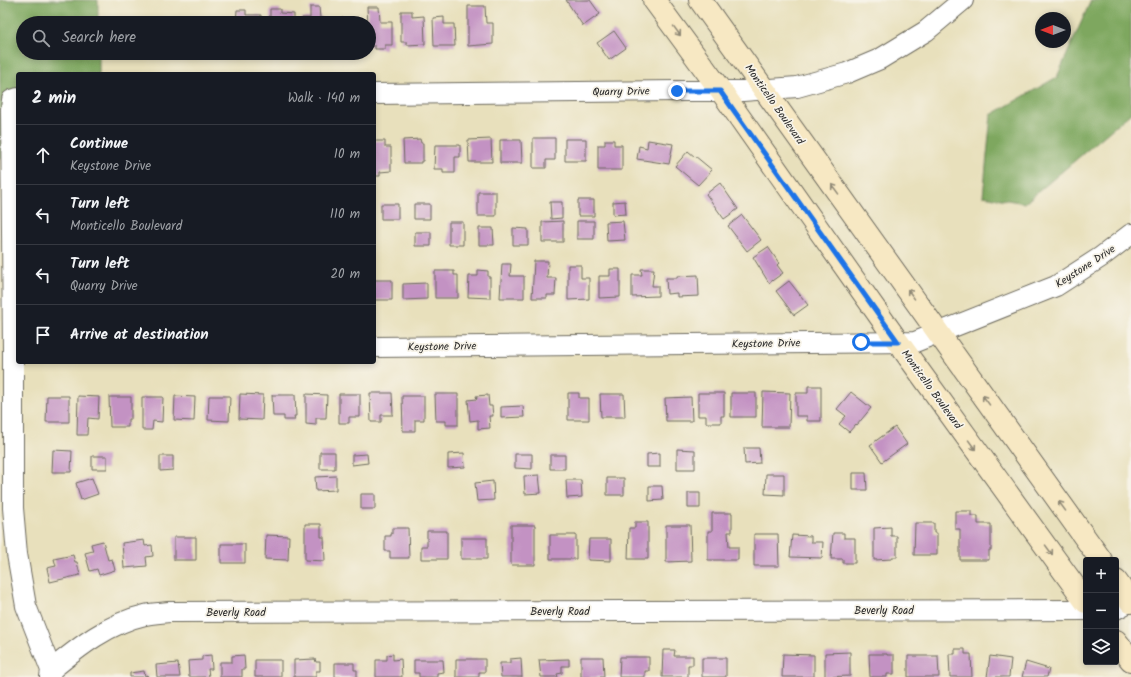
<!DOCTYPE html>
<meta charset="utf-8">
<style>
body{margin:0;font-family:Kalam,sans-serif;background:#20242c;color:#f1f3f6}
.controls{position:absolute;right:12px;bottom:12px;display:grid;overflow:hidden;border-radius:4px;box-shadow:0 2px 6px #0003}
.controls button{width:36px;height:36px;display:grid;place-items:center;padding:0;border:0;border-bottom:1px solid #363941;background:#171b24;color:#f1f3f6;font:20px sans-serif}
.compass{position:absolute;left:1035px;top:12px;width:36px;height:36px;border-radius:50%;background:#171b24;box-shadow:0 2px 6px #0003;rotate:270deg}
.stop{position:absolute;width:12px;height:12px;margin:-9px;border:3px solid #1a73e8;border-radius:50%;background:#fff}
.stop.end{background:#1a73e8;border-color:#fff;box-shadow:0 1px 4px #0008}
.list{margin:0;padding:0;list-style:none}
h2{display:flex;justify-content:space-between;align-items:center;height:52px;margin:0;padding:0 16px;font-size:17px}
h2 small{font-size:13px;font-weight:400;color:#9ea1a6}
.list li{display:grid;grid-template-columns:26px 1fr auto;gap:12px;align-items:center;box-sizing:border-box;height:60px;padding:0 16px;border-top:1px solid #363941}
.list b{display:block;font-size:15px;white-space:nowrap}
.list p{margin:0;font-size:13px;white-space:nowrap;color:#9ea1a6}
.list em{font-size:13px;font-style:normal;color:#9ea1a6}
.icon{flex:none;width:22px;height:22px;fill:none;stroke:currentColor;stroke-width:2;stroke-linecap:round;stroke-linejoin:round}
.map{position:relative;flex:none;width:1131px;height:677px;overflow:hidden}
.search{position:absolute;background:#171b24;box-shadow:0 2px 6px #0003;left:16px;top:16px;width:360px;height:44px;display:flex;align-items:center;gap:10px;box-sizing:border-box;padding:0 14px;border-radius:22px;color:#9ea1a6;font-size:15px}
.panel{position:absolute;background:#171b24;box-shadow:0 2px 6px #0003;left:16px;top:72px;width:360px;height:292px;border-radius:4px}
.map>svg:first-child{display:block}
.forest{fill:#7ea75f;stroke:#546945}
.building{fill:#c392c3}
.lines{fill:none;stroke-linecap:round;stroke-linejoin:round}
.minor-casing{stroke:#6d6a5e;stroke-width:22}
.secondary-casing{stroke:#6d6a5e;stroke-width:24}
.minor{stroke:#fff;stroke-width:20}
.secondary{stroke:#f7e8c3;stroke-width:22}
.oneway{stroke:#918a77}
.route{stroke:#1a73e8;stroke-width:5}
.labels{text-anchor:middle;stroke-width:3.5;stroke-linejoin:round;paint-order:stroke}
.street-label{font-size:11px;fill:#2b2b2b;stroke:#f7f3e8}
</style>
<div class="map">
<svg width="1131" height="677" viewBox="0 0 1131 677">
<rect width="100%" height="100%" fill="#f7f3e8"/>
<filter id="ink" filterUnits="userSpaceOnUse"><feTurbulence type="fractalNoise" baseFrequency=".025" numOctaves="2"/><feDisplacementMap in="SourceGraphic" scale="8" xChannelSelector="R" yChannelSelector="G"/><feConvolveMatrix kernelMatrix="1 2 1 2 8 2 1 2 1" color-interpolation-filters="sRGB"/></filter>
<filter id="wash" filterUnits="userSpaceOnUse"><feTurbulence type="fractalNoise" baseFrequency=".012" numOctaves="4" result="noise"/><feDisplacementMap in="SourceGraphic" scale="16" xChannelSelector="R" yChannelSelector="G"/><feGaussianBlur stdDeviation="0.9" result="paint"/><feColorMatrix in="noise" values="0 0 0 0 0 0 0 0 0 0 0 0 0 0 0 0 0 1.4 0 .05"/><feComposite in="paint" operator="in"/></filter>
<g filter="url(#wash)">
<rect width="100%" height="100%" fill="#e8e0bc"/>
<path class="forest" d="M0 0H98V23H23V53H99V74H18V98L11 157 0 158Z
M1091 0H1131V113L1025 203 983 196 991 115 1057 77Z"/>
<g id="blocks">
<path class="building" d="M566 0H590L600 14 583 26Z
M468 6H485L486 23H493V44L468 46Z
M310 7H319L320 18H325V23H302V18H310Z
M367 7H379L380 22H392V45H385V49H375V46H369Z
M270 9H280V13L294 14V23H270Z
M237 10H246V15H261V23H236Z
M401 11H412V17L424 16 425 44 407 45V42H401Z
M444 17V24H454L455 46H434L433 18Z
M336 18H359V23H336Z
M204 19H225V23H204Z
M614 31 626 48 609 60 597 43Z
M533 138H555V160H546V168H533Z
M420 139 421 143H423V161H421V163H404L403 140Z
M491 139 492 162H469L468 140Z
M565 139H586V161H565Z
M500 140H521L522 163H500Z
M605 140H614V145H622V170H598V145H605Z
M648 140 673 144 669 164 637 159 639 146 647 148Z
M374 141H385V147H391V171L380 172V176H374Z
M435 145H460V157H455V173H443V169H434Z
M688 151 695 157V156L712 170 698 185 675 166Z
M720 183 738 209 724 219 706 194Z
M478 192H496V216H478Z
M578 200H594V216H578Z
M625 201 626 214 613 215V202Z
M550 202H562V218L551 219Z
M381 204H398V219H381Z
M414 204H430V219H414Z
M742 215 761 240 747 251 728 226Z
M563 221V242H542V222Z
M577 221H594V239H577Z
M623 221 625 240 607 241 606 222Z
M449 222H463V245H449Z
M479 228H493L494 245H479Z
M513 228 528 229V245H513Z
M415 232H431V246H415Z
M768 247 779 263 777 265 783 273 769 283 753 257Z
M534 261H548L547 278H556L555 295H547V298H532Z
M502 264H511L510 276H524V298H500Z
M568 265H581V278H589V299L568 300Z
M610 269H620V297L599 298V276H610Z
M641 269H654L652 286H658V296L632 297V275H642Z
M478 270 488 271V277H490V298L468 297 469 276H478Z
M435 271H454V275H458V298H435Z
M698 275 699 296 677 297V293L667 294 666 278H677V276Z
M374 280H392V300H374Z
M789 281 808 305 794 315 776 291Z
M427 283V299L403 300V284Z
M808 386H821V421H807V416H796V393H808Z
M763 392 790 393 789 427H762Z
M851 392 871 408 857 425 856 424 849 432 839 424 846 416 837 409Z
M370 393H392L393 415H381V422H371Z
M568 393H579V398H589V420H568Z
M698 393H724V416H721V423H706V416H698Z
M731 393H756V417H731Z
M240 394 263 395 262 420 239 419Z
M306 394 327 395 326 418H316V425L306 424Z
M339 394H360V417H349V423H339Z
M435 394H458V425H446V421H436Z
M600 394H624L625 417H601Z
M272 395H295L296 416H294L295 420H284V416H273Z
M488 395 489 406H492L493 416H489L490 428 478 429V420L470 421 468 400 477 399 476 396Z
M47 396H69V422H46Z
M78 396 99 397 98 419 88 418 87 435H77Z
M175 396 195 397 194 421 174 420Z
M209 396H230L229 421 208 420Z
M402 396H424V420H415V431H403Z
M109 397H131V419H128V427H110Z
M142 397H163L162 422 153 421 152 430H142Z
M691 397 692 421H666L665 398Z
M523 406 524 417 501 418V407Z
M895 427 907 444 882 462 870 445Z
M744 448H759L760 463 745 464Z
M677 449 695 450V469H677Z
M53 450 72 451 71 472H52Z
M320 452H335V469H320Z
M464 453 465 467 448 468V454Z
M660 453V467H647V454Z
M367 454 368 463 352 465V455Z
M515 454H532V469L515 468Z
M550 455H565V469H550Z
M92 456H107V469H92Z
M160 456H173V470L160 471Z
M853 473H866L867 490H853Z
M766 474H784V495L765 494Z
M539 475 541 493 525 494 524 476Z
M336 476V490L316 491 315 477Z
M92 478 98 494 81 500 76 483Z
M607 478H624V495H607Z
M566 480H581L582 497 567 498Z
M493 481 494 500 477 501 475 483Z
M649 486H662L663 500 649 501Z
M688 493H700V508H688Z
M361 494H375V509H361Z
M955 511H971V516H978V524H991V550H989V560H960V529H955Z
M712 513H732V532H728L729 547H738V560H708V531H712Z
M635 522H648V559H628L629 528H635Z
M915 523H934V533H937V555H914Z
M305 524H321V537H324L325 561 305 560Z
M511 525H535V565H511Z
M666 525H690L691 561 666 562Z
M891 527V536H897V557H892V559L874 560V528Z
M392 528H408L409 558H390V551H385V536H391V534H392Z
M427 531H447V559H421V546H427Z
M833 533H844V538H855V563H843V559H831Z
M754 534H778L779 566H754Z
M266 535 289 536 288 560 265 559Z
M550 535H576V559H550Z
M792 535 811 536V542H823L822 558 790 557Z
M174 537H196V560H174Z
M461 538H487V559H461Z
M589 539H611V561L588 560Z
M144 540 145 546 152 545 153 556 146 557 147 566 124 568 122 543Z
M103 541 108 560 112 559 115 570 99 575 97 569 90 571 85 553 93 551 91 544Z
M221 544H245V563H221Z
M73 555 75 562H77L80 575 50 582 47 568 56 566 54 559Z
M955 649H965V654H971L972 677H950L949 654H955Z
M663 650H675L674 656H693V665H688V677H662Z
M850 652V676L825 677V653Z
M393 654V660L401 659 402 677H376V660H387V655Z
M783 654 814 655V677H782Z
M869 654H887V655H894V674H887V677H870Z
M211 655 212 669H208L209 677H189L188 661 202 660V656Z
M244 655 245 669H242V677H220V662H232V656Z
M908 656H938L939 677H908Z
M990 656 1011 659 1009 677H987Z
M581 657H603L604 677H581Z
M620 657H649V671H645V677H619Z
M521 658 522 677H501L500 663H510V659Z
M702 658H726V677H702Z
M315 659 316 662H320V671H316V677H294V660Z
M456 659H485V672H479V677H456Z
M569 659V666H562V673L557 674 558 677H541L539 660Z
M255 660H281V677H255Z
M414 660H443L444 672 437 673V677H419V673H414Z
M1026 662 1049 669 1047 677H1022Z
M178 663 180 677H157L156 665Z
M335 663H354V670H357V677H335Z
M144 671 145 676 148 675V677H130V673Z"/>
</g>
</g>
<g filter="url(#ink)">
<use href="#blocks" fill-opacity="0" stroke="#6d6a5e" stroke-width="1"/>
<g class="lines">
<defs>
<path id="minor" d="M374 94 677 91H743L797 87 847 73 880 59 926 31 963 0
M18 98 12 100 11 109 13 350V508L17 554 26 606 51 670 50 677
M374 347 915 342 1056 286 1101 257 1131 234
M1116 609 1131 601
M51 670C79 647 109 623 145 615 153 613 161 613 170 612L1086 610"/>
<path id="secondary" d="M654 0 721 91 898 342 1086 602
M700 0 1101 560
M1116 581 1131 602
M1116 641 1131 660"/>
</defs>
<use href="#minor" class="minor-casing"/>
<use href="#secondary" class="secondary-casing"/>
<use href="#minor" class="minor"/>
<use href="#secondary" class="secondary"/>
</g>
<defs><path id="oneway-shaft" d="M-6 0H5M1.5-3L5.5 0L1.5 3" fill="none" stroke-width="1.6" stroke-linecap="round" stroke-linejoin="round"/></defs>
<g class="oneway">
<use href="#oneway-shaft" transform="translate(677 31) rotate(54)"/>
<use href="#oneway-shaft" transform="translate(835 189) rotate(-126)"/>
<use href="#oneway-shaft" transform="translate(911 294) rotate(-126)"/>
<use href="#oneway-shaft" transform="translate(986 400) rotate(-126)"/>
<use href="#oneway-shaft" transform="translate(972 445) rotate(54)"/>
<use href="#oneway-shaft" transform="translate(1062 506) rotate(-126)"/>
<use href="#oneway-shaft" transform="translate(1049 550) rotate(54)"/>
</g>
</g>
<g class="lines" filter="url(#ink)">
<path class="route" d="M677 91H720L898 342H861"/>
</g>
<g class="labels">
<g class="street-label">
<text transform="translate(621 91) rotate(-1)" y="4">Quarry Drive</text>
<text transform="translate(775 104) rotate(55)" y="4">Monticello Boulevard</text>
<text transform="translate(1085 266) rotate(-33)" y="4">Keystone Drive</text>
<text transform="translate(766 343) rotate(-1)" y="4">Keystone Drive</text>
<text transform="translate(442 346) rotate(-1)" y="4">Keystone Drive</text>
<text transform="translate(932 389) rotate(54)" y="4">Monticello Boulevard</text>
<text x="884" y="614">Beverly Road</text>
<text x="560" y="615">Beverly Road</text>
<text x="236" y="616">Beverly Road</text>
</g>
</g>
</svg>
<div class="controls">
<button>+</button>
<button>−</button>
<button><svg class="icon" aria-label="layers" viewBox="0 0 24 24"><path d="M12 4l9 5-9 5-9-5zM3 14l9 5 9-5"/></svg></button>
</div>
<svg class="compass" viewBox="-18 -18 36 36"><path d="M0-13l5 13h-10z" fill="#e53935"/><path d="M0 13l5-13h-10z" fill="#9ea1a6"/></svg>
<div class="stop" style="left:861px;top:342px"></div>
<div class="stop end" style="left:677px;top:91px"></div>
<div class="search"><svg class="icon" aria-label="search" viewBox="0 0 24 24"><circle cx="10" cy="10" r="6"/><path d="M15 15l6 6"/></svg>Search here</div>
<section class="panel">
<h2>2 min<small>Walk · 140 m</small></h2>
<ul class="list">
<li><svg class="icon" aria-label="ahead" viewBox="0 0 24 24"><path d="M12 20V5M6 11l6-6 6 6"/></svg><div><b>Continue</b><p>Keystone Drive</p></div><em>10 m</em></li>
<li><svg class="icon" aria-label="left" viewBox="0 0 24 24"><path d="M17 20v-9H6M10 6l-5 5 5 5"/></svg><div><b>Turn left</b><p>Monticello Boulevard</p></div><em>110 m</em></li>
<li><svg class="icon" aria-label="left" viewBox="0 0 24 24"><path d="M17 20v-9H6M10 6l-5 5 5 5"/></svg><div><b>Turn left</b><p>Quarry Drive</p></div><em>20 m</em></li>
<li><svg class="icon" aria-label="arrive" viewBox="0 0 24 24"><path d="M6 21V4h12l-3 4 3 4H6"/></svg><div><b>Arrive at destination</b></div></li>
</ul>
</section>
</div>
